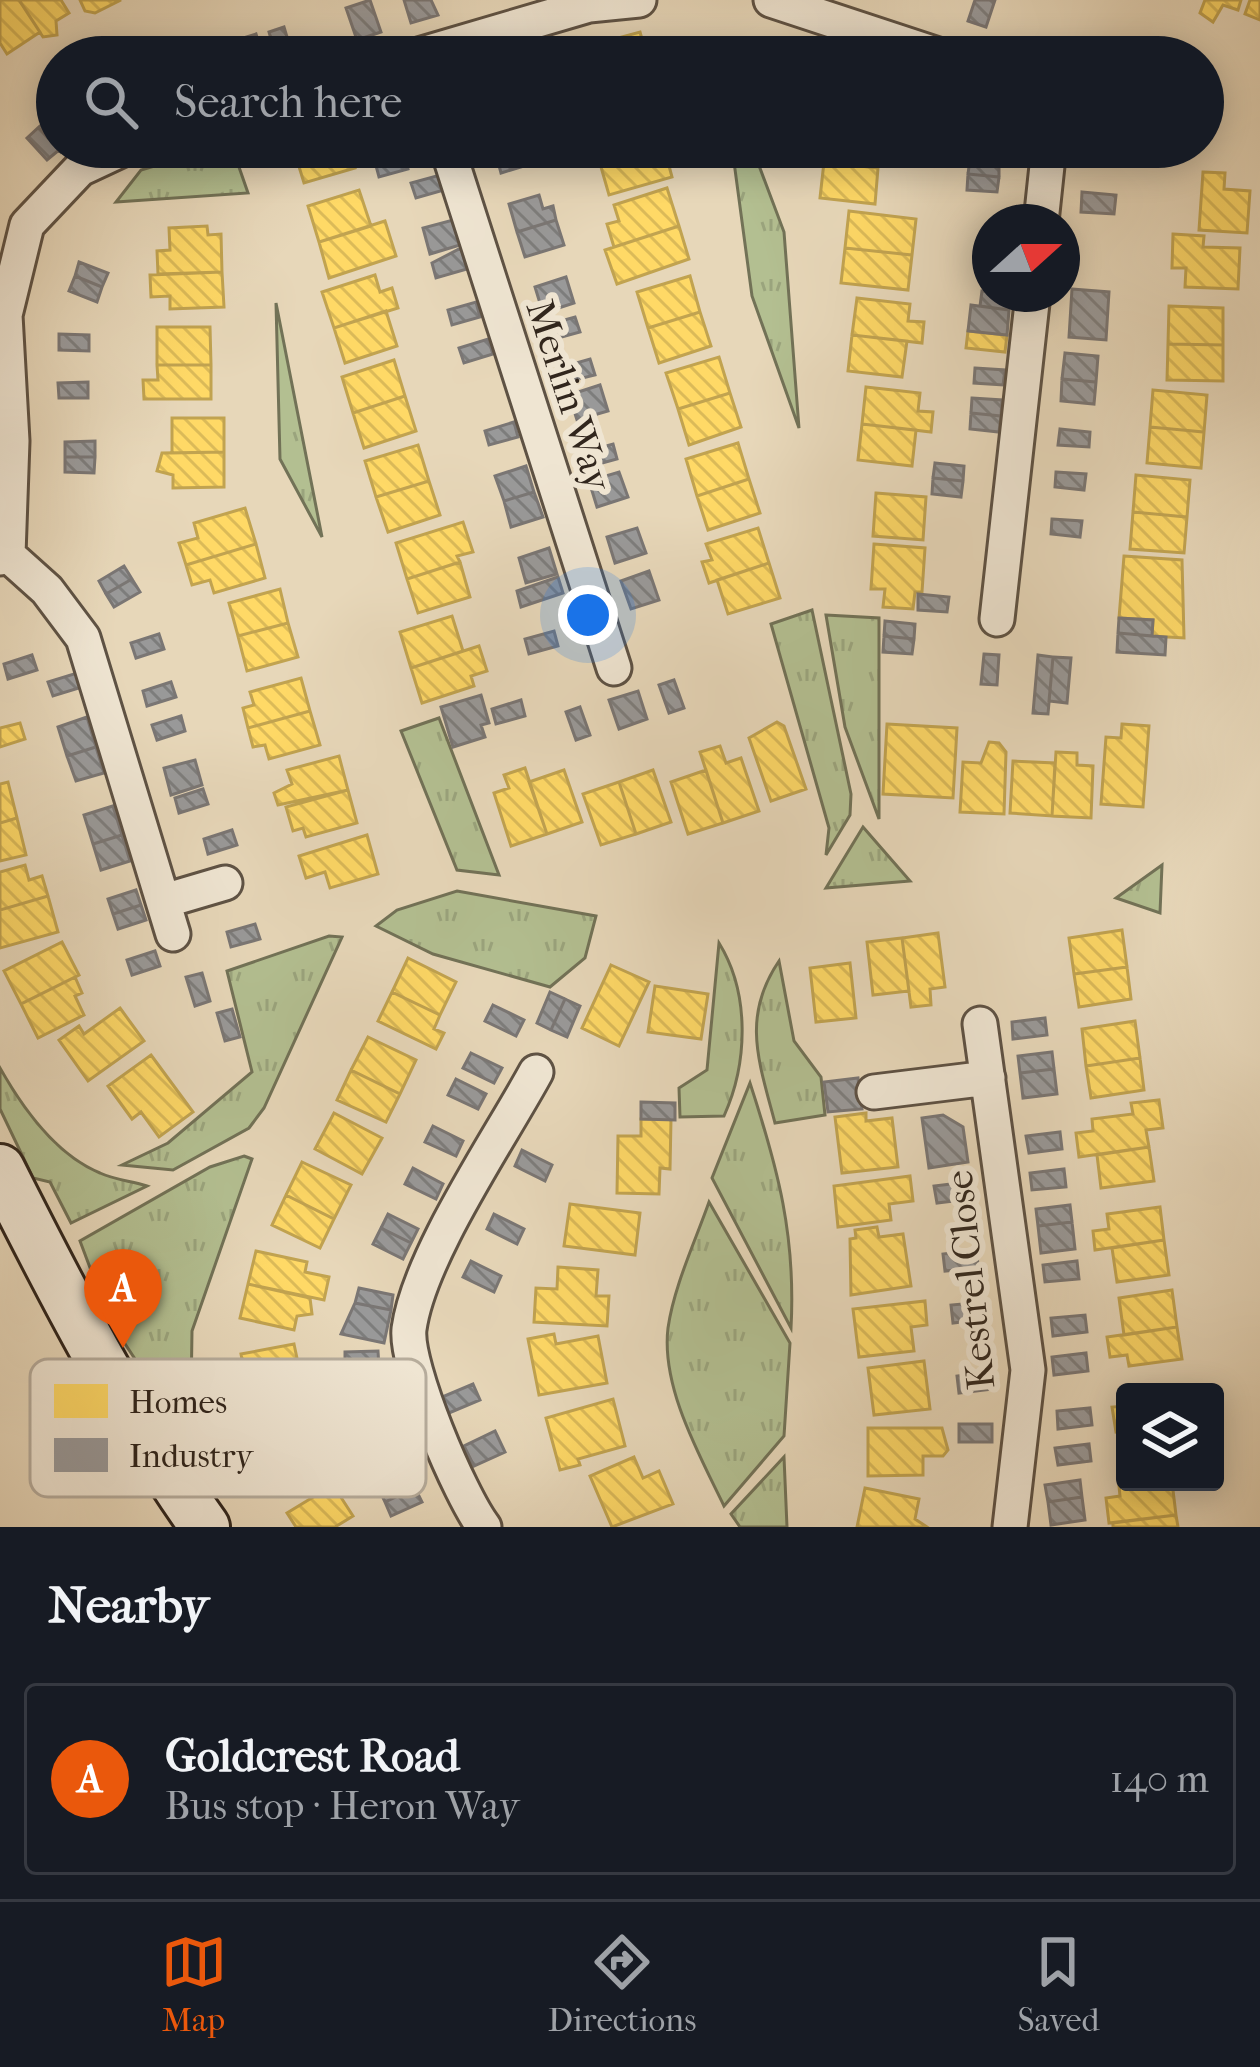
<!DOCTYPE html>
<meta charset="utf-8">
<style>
body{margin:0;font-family:"IM FELL French Canon",serif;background:#242831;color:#f1f3f6}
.controls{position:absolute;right:36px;bottom:36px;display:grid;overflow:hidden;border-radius:12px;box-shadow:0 6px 30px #0003}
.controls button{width:108px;height:108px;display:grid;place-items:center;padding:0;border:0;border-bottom:3px solid #363941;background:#171b24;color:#f1f3f6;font:60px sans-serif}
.compass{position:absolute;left:972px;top:204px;width:108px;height:108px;border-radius:50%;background:#171b24;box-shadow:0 6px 30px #0003;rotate:69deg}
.you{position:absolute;left:588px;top:615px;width:42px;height:42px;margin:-30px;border:9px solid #fff;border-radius:50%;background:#1a73e8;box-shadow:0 0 0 18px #1a73e833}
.badge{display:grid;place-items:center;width:78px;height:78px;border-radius:50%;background:#ea580c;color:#fff;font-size:39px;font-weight:700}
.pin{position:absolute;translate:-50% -99px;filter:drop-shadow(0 3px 6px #0008)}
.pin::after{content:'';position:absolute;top:63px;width:42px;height:36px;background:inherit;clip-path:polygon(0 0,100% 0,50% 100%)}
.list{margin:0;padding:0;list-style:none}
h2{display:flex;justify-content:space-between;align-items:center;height:156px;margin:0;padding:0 48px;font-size:51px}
h2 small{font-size:39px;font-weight:400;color:#9ea1a6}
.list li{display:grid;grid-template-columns:78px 1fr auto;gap:36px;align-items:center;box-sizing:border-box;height:192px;margin:0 24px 24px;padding:0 24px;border:3px solid #363941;border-radius:12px}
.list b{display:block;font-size:45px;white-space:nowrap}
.list p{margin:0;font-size:39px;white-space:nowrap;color:#9ea1a6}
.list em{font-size:39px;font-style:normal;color:#9ea1a6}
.icon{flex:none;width:66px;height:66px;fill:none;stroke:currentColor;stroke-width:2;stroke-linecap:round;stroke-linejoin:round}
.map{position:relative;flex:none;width:1260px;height:1527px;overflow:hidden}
.search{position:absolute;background:#171b24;box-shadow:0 6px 30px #0003;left:36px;right:36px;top:36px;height:132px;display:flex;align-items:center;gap:30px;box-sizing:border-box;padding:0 42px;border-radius:66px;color:#9ea1a6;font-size:45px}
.sheet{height:372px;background:#171b24}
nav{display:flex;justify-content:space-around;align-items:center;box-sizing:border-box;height:168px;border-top:3px solid #363941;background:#171b24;font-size:33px;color:#9ea1a6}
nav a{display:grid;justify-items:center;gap:6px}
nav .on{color:#ea580c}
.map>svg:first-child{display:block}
.grass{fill:url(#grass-tufts);stroke:#727257;stroke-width:3}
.homes{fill:url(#homes-back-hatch);stroke:#c1a350;stroke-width:3}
.industry{fill:url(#industry-back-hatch);stroke:#7a7674;stroke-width:3}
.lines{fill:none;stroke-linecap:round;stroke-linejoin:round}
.street-casing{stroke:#5e5244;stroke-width:39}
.secondary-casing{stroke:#31261d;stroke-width:54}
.street{stroke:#efe5d2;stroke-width:33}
.secondary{stroke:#efe5d2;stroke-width:48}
.labels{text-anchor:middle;stroke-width:12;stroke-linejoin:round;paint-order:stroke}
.street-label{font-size:39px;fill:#31261d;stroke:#efe5d2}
.key{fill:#efe5d2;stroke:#b6ac9c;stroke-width:3}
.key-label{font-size:33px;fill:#31261d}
</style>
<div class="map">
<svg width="1260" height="1527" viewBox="0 0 1260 1527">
<defs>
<pattern id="grass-tufts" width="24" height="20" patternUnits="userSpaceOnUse" patternTransform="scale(3)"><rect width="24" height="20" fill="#b3bf91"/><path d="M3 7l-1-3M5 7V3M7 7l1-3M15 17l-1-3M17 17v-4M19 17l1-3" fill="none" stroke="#9aa47d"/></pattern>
<pattern id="homes-back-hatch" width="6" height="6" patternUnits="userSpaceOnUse" patternTransform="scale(3)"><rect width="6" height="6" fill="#ffd966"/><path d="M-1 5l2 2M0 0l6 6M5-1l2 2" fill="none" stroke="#dbba58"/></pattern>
<pattern id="industry-back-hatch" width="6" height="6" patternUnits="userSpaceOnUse" patternTransform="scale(3)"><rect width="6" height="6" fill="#999"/><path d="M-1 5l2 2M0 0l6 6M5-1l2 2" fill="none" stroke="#7d7d7c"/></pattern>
</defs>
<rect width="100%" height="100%" fill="#e7d7b9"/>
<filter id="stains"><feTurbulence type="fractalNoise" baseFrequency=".00167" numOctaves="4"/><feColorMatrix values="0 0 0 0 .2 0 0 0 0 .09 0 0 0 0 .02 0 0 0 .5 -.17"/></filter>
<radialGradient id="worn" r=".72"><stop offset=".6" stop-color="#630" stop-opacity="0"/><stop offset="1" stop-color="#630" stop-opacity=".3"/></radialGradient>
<path class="grass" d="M219 147H232L248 193 116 202 141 170Z
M732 147H752L784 232 799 428 752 296Z
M276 303 322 537 280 459Z
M812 610 851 794 850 815 826 855 829 828 771 624Z
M826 615 879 618V819L845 727Z
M439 718 499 875 457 870 401 731Z
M863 827 910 881 826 888Z
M1162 865 1160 913 1116 898Z
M457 891 596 916 585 958 550 987 433 954 376 926 397 910Z
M329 936 342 937 264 1108 249 1128 173 1170 122 1165 168 1143 252 1072 227 971Z
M719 943C750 993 748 1063 724 1116L680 1117 679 1088 707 1070Z
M779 961 794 1041 821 1077 825 1115 775 1123C759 1062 741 1017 779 961Z
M0 1068C22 1107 56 1155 100 1173 115 1180 132 1181 147 1186L71 1223 50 1182 33 1178 0 1109Z
M750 1083C778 1169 796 1236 791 1328L712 1178Z
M244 1156 252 1159 192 1331 191 1397 143 1371 110 1321 80 1241 210 1167Z
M709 1202 790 1343 784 1436 724 1506C699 1454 661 1387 668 1328 674 1286 695 1242 709 1202Z
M784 1457 787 1527H740L731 1514Z"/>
<path class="homes" d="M0 0H19L40 32 7 54 0 43Z
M19 0H61L69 13 56 21 57 35 43 37Z
M80 0H121L95 13 85 11Z
M1205 0H1241L1238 10 1223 5 1213 22 1200 13Z
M1250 0H1260V20L1245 14Z
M640 32 647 57H595L592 45Z
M293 147H348L355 168 304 183Z
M643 147H664L672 177 609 195 599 160Z
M826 147H881L878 168 824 162Z
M824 162 878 168 875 204 820 198Z
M1203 172 1225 173 1224 189 1250 191 1247 233 1199 230Z
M667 188 679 226 614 247 607 224 619 221 614 205Z
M359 190 371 226 319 242 308 206Z
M849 211 916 219 912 255 845 248Z
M385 221 396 256 329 278 319 242Z
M207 226 208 235 221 234 222 272 158 274 157 251 170 250 169 228Z
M679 226 689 259 617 284 605 250Z
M1173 234 1204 236 1203 247 1240 248 1238 289 1185 287 1186 268H1172Z
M845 248 912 255 908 290 841 283Z
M222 272 224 307 170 309V296L151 297 150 275Z
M375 275 380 292 392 288 398 308 334 328 322 292Z
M690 276 700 312 648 328 637 292Z
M857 298 910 304 908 321 924 322 922 343 852 335Z
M1169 306 1223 308V345L1168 344Z
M386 311 397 346 345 363 334 328Z
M700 312 711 346 659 363 648 328Z
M157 327H210L211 365H157Z
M968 331 1007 335 1005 352 966 348Z
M852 335 907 341 902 377 848 371Z
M1168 344 1223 345V381L1167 380Z
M719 357 730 393 678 409 666 373Z
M394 360 405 396 353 413 342 377Z
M157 365H211V399H144L143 380H158Z
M866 387 920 393 918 411 933 412 931 432 862 424Z
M1153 390 1207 395 1204 432 1150 427Z
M730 393 741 427 689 445 678 409Z
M405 396 416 431 364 448 353 413Z
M172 418H224V452L172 453Z
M862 424 916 430 912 466 858 460Z
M1150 427 1204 432 1201 468 1147 463Z
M738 443 749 479 697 496 686 459Z
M418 445 429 481 376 497 365 461Z
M224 452V487L173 488V475L157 471 162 453Z
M1136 475 1190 480 1187 517 1133 512Z
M749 479 760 513 708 530 697 496Z
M429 481 440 515 388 532 376 497Z
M876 493 926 497 923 540 873 536Z
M245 508 256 544 186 565 179 543 198 538 194 523Z
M1133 512 1187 517 1184 553 1130 549Z
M463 522 473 552 457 556 460 562 407 579 396 543Z
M758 528 769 563 709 583 702 562 712 560 706 544Z
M256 544 265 578 214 593 210 580 192 585 186 565Z
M874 544 925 548 922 592H915L913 609 883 607 885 589H871Z
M1124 556 1182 560 1184 638 1152 636 1153 620 1119 618Z
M460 562 470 597 418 613 407 579Z
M769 563 780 598 728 614 717 580Z
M280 589 288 623 238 636 229 603Z
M452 616 463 651 411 668 400 632Z
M288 623 298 657 247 671 238 636Z
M479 646 487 671 471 676 474 686 422 703 411 668Z
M301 678 310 711 248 728 243 708 254 705 250 692Z
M310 711 320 745 269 759 265 745 253 747 248 728Z
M777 722 784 726 806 789 771 801 749 738Z
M20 723 25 739 0 747V728Z
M887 724 957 728 953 798 883 794Z
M1122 724 1149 726 1143 807 1101 804 1106 737 1121 738Z
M989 742 999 743 1006 752 1004 814 960 812 963 762 981 763Z
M720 746 726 763 741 758 759 811 723 823 700 752Z
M1056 752 1077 753V765L1093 766 1091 818 1052 816Z
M339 756 348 790 278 805 274 793 292 784 287 770Z
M1013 761 1055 763 1052 816 1010 813Z
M525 768 547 834 511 846 494 793 509 788 504 775Z
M564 770 582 822 547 834 529 782Z
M653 770 671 822 636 834 619 782Z
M706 770 723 823 688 834 671 782Z
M8 782 17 818 0 823V784Z
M619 782 636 834 601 845 583 794Z
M348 790 357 823 306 837 303 828 293 831 286 807Z
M17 818 26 855 0 861V823Z
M367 835 378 874 330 888 325 872 306 878 299 856Z
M25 865 29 880 42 876 48 896 0 910V872Z
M48 896 58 932 0 948V910Z
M1122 930 1127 967 1074 974 1069 938Z
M938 933 945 987 930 989 931 1005 911 1007 902 938Z
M902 938 909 991 873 995 867 942Z
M62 942 79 975 21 1004 4 971Z
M408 958 456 982 440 1015 392 992Z
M850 963 856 1018 816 1022 810 968Z
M611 965 649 982 619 1046 582 1028Z
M1127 967 1131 999 1079 1007 1074 974Z
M75 977 82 993 75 996 84 1015 38 1038 21 1004Z
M655 986 708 994 701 1039 648 1032Z
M392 992 440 1015 434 1029 444 1033 436 1049 378 1021Z
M120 1008 144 1041 88 1081 59 1040 79 1026 84 1034Z
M1135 1021 1140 1058 1086 1066 1082 1029Z
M368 1037 416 1060 400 1094 351 1070Z
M151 1055 193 1112 159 1137 141 1112 132 1119 108 1086Z
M1140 1058 1144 1090 1091 1098 1086 1066Z
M351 1070 400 1094 386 1122 337 1100Z
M1159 1100 1163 1128 1146 1130 1149 1147 1079 1157 1076 1133 1093 1131 1092 1119 1133 1114 1131 1103Z
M334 1113 382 1138 362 1174 315 1149Z
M866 1113V1121L892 1118 898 1167 842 1173 835 1117Z
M641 1119H671L670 1169 660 1168 659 1194 617 1193 618 1136H641Z
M1149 1147 1154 1181 1101 1188 1097 1155Z
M302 1162 351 1185 334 1219 286 1195Z
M910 1176 913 1201 889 1204 891 1220 838 1227 834 1186Z
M286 1195 334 1219 320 1248 272 1225Z
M570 1204 640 1213 635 1255 564 1246Z
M1160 1207 1164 1240 1095 1250 1093 1231 1109 1229 1107 1214Z
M877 1227 879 1237 903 1234 911 1286 851 1295 850 1239 856 1238 855 1230Z
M1164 1240 1169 1275 1117 1282 1112 1248Z
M256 1251 307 1262 305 1272 329 1277 324 1300 248 1284Z
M558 1267 598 1270 596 1296H609L607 1326 534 1322 536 1288 557 1289Z
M248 1284 310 1298 312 1314 297 1316 294 1330 240 1318Z
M1172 1290 1177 1327 1124 1335 1119 1298Z
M925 1301 927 1325 911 1327 914 1351 859 1357 853 1309Z
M1177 1327 1182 1359 1129 1366 1127 1355 1110 1357 1107 1337Z
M554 1334 556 1344 598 1336 607 1383 539 1395 528 1339Z
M294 1344 298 1363 309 1361 318 1369 321 1384 249 1397 241 1354Z
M924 1361 930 1409 874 1415 868 1368Z
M613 1399 625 1446 578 1459 580 1465 560 1470 546 1418Z
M1125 1406V1430L1116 1432 1112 1407Z
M868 1428H942L948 1450 943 1456H923V1475L868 1476Z
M634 1457 643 1478 659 1471 673 1504 612 1527 590 1476Z
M1172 1482 1176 1515 1109 1523 1106 1498 1120 1496 1119 1486Z
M333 1485 353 1516 335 1527H296L287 1513Z
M865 1488 919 1499 915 1519 927 1527H857Z
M1176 1515 1178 1527H1113V1523Z"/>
<path class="industry" d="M370 0 381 32 357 40 346 8Z
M404 0H431L438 15 411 23Z
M975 0H995L986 27 968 21Z
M284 27 293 57H276L269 32Z
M256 34 263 57H246L240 39Z
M1116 40 1134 47 1131 57H1110Z
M50 117 57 125 59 150 39 127Z
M39 127 59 150 47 160 27 138Z
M529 148 534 163 501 173 497 158Z
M404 154 408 169 379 177 375 162Z
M970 159 999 161V177L968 174Z
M968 174 999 177 997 192 967 190Z
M440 175 444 190 416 198 411 183Z
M1082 192 1116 195 1114 214 1081 212Z
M539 195 543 209 553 206 556 220 517 232 509 204Z
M453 220 460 245 430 254 423 228Z
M556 220 564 245 525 257 517 232Z
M461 248 467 269 436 278 432 263Z
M79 262 108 273 102 287 75 276Z
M75 276 102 287 97 302 69 291Z
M566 277 574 303 543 313 535 287Z
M1072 289 1109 292 1106 340 1069 337Z
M982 291 1011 294 1009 310 980 306Z
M476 302 480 317 452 325 448 310Z
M971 305 1009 310 1007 335 968 331Z
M575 317 580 332 551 340 546 325Z
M59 334 89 335V351L59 350Z
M488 339 493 354 464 363 459 348Z
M1065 353 1098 356 1096 382 1062 379Z
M590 359 595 375 566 382 562 367Z
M975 368 1005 370 1003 385 974 383Z
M1062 379 1096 382 1094 404 1061 401Z
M88 382V398H59L58 383Z
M600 385 608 411 577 420 569 395Z
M972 398 1002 400 1001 416 971 413Z
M971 413 1001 416 999 432 970 429Z
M514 422 518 437 489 445 485 431Z
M1060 429 1090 432 1089 447 1058 445Z
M95 441V457H65V442Z
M613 444 617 459 588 467 584 452Z
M65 457H95L94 473 65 472Z
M935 463 964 466 963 481 933 478Z
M526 466 534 492 504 501 495 476Z
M619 472 628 497 597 507 589 481Z
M1056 472 1086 474 1084 490 1055 487Z
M933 478 963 481 961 497 932 494Z
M534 492 543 517 511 527 504 501Z
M1052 519 1082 521 1080 537 1051 534Z
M637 528 646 553 615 563 607 537Z
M549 548 557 574 526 583 519 558Z
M124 566 132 579 106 594 99 581Z
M649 571 659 600 631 609 621 581Z
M558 577 563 593 521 607 517 591Z
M132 579 140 592 114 607 106 594Z
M918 594 949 597 947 612 918 610Z
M1119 618 1153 620 1152 636 1118 633Z
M885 621 915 624 914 639 884 636Z
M554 631 558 646 529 654 525 639Z
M1118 633 1166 637 1165 655 1117 652Z
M159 634 164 649 136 658 131 643Z
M884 636 914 639 912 654 883 652Z
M984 654 999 655 997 685 981 684Z
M32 655 37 670 8 679 4 664Z
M1038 655 1053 657 1048 714 1033 713Z
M1053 657 1071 658 1067 703 1049 701Z
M77 673 82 687 53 696 48 682Z
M674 680 684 708 669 713 659 685Z
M171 682 176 697 147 706 143 691Z
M638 691 647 719 619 729 609 700Z
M481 695 489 723 481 725 485 737 453 747 441 707Z
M521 700 525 716 496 724 492 709Z
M580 707 590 735 576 740 566 712Z
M181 716 185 731 157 740 152 725Z
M87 717 96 747 67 756 58 727Z
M96 747 104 773 76 781 67 756Z
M195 760 202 785 171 795 164 768Z
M203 789 208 804 179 813 175 798Z
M113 806 122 835 93 844 84 815Z
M232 830 237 845 208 854 204 839Z
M122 835 130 861 101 870 93 844Z
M136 890 141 905 113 914 108 899Z
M141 905 146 920 118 929 113 914Z
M255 924 260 939 231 947 227 932Z
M155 951 160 966 132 975 127 960Z
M202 973 210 1001 195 1006 186 977Z
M550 992 565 999 551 1030 537 1023Z
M565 999 580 1006 567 1037 551 1030Z
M493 1005 524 1020 516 1036 485 1021Z
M232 1009 240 1037 225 1041 217 1013Z
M1045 1018 1047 1035 1013 1039 1012 1022Z
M1052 1052 1054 1069 1020 1073 1018 1056Z
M471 1053 502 1068 494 1083 463 1068Z
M1054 1069 1057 1094 1023 1098 1020 1073Z
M858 1078 862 1109 828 1112 824 1082Z
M456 1079 486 1094 478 1109 448 1095Z
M641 1102 675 1103V1120L641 1119Z
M943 1115 963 1127 968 1162 929 1168 922 1118Z
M433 1126 463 1141 456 1156 425 1142Z
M1060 1132 1062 1149 1029 1153 1026 1136Z
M522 1150 552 1165 545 1181 515 1166Z
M413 1168 443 1184 436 1199 405 1184Z
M1064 1169 1066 1187 1032 1190 1030 1173Z
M968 1182 970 1199 937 1203 934 1186Z
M1070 1205 1072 1222 1038 1226 1036 1209Z
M388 1214 418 1229 411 1243 381 1228Z
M494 1214 524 1229 517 1244 487 1229Z
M1072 1222 1075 1249 1041 1253 1038 1226Z
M381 1228 411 1243 403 1259 373 1244Z
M977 1250 978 1268 945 1271 943 1254Z
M471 1261 501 1276 494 1292 463 1277Z
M1077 1261 1079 1279 1045 1282 1043 1265Z
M359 1288 393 1295 391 1310 355 1303Z
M985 1302 986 1319 953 1323 951 1305Z
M355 1303 391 1310 384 1343 341 1334Z
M1085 1315 1087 1332 1053 1336 1051 1318Z
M378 1351 379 1368 345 1369V1352Z
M1086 1353 1088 1371 1054 1375 1052 1357Z
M991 1372 993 1389 959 1393 957 1376Z
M473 1384 480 1400 449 1413 442 1397Z
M1090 1408 1092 1425 1058 1429 1057 1411Z
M959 1424H992V1442H959Z
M495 1431 505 1452 474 1466 464 1446Z
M1089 1444 1091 1461 1058 1465 1055 1448Z
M409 1472 415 1488 385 1502 377 1485Z
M1080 1480 1082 1497 1048 1502 1045 1485Z
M415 1488 422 1502 391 1516 385 1502Z
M1082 1497 1085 1520 1051 1525 1048 1502Z"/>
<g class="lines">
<defs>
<path id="street" d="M771 0 944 57
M412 57 589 5 639 0
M447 147 614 668
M1041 222 1049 147
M8 555 47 590 83 638 173 934
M0 558 8 555 12 441 5 315 27 225 80 169 127 147
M997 619 1033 294
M164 901 225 883
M980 1024 1028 1370 1010 1527
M874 1092 988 1078
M484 1527C460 1496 405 1366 409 1329 419 1256 499 1140 536 1072"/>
<path id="secondary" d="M0 1169C62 1292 125 1415 205 1527"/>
</defs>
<use href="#street" class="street-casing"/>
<use href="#secondary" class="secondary-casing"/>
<use href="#street" class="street"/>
<use href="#secondary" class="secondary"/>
</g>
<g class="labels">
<g class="street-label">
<text transform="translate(570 395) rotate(72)" y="14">Merlin Way</text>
<text transform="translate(969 1280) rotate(-96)" y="14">Kestrel Close</text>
</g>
</g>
<rect x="30" y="1359" width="396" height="138" rx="18" class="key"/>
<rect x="54" y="1384" width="54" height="34" fill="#ffd966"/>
<rect x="54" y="1438" width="54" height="34" fill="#999"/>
<g class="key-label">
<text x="129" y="1413">Homes</text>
<text x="129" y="1467">Industry</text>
</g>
<rect width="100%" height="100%" filter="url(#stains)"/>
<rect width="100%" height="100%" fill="url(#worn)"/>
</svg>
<div class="controls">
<button><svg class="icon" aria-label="layers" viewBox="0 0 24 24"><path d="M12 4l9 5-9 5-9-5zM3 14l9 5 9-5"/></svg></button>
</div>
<svg class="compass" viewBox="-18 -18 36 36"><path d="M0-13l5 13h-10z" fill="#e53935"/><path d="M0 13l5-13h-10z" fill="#9ea1a6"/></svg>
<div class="you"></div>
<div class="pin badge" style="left:123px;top:1348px">A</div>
<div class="search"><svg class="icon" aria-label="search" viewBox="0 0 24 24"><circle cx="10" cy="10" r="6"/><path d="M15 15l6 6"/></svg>Search here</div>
</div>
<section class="sheet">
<h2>Nearby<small></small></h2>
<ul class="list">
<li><span class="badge">A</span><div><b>Goldcrest Road</b><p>Bus stop · Heron Way</p></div><em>140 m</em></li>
</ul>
</section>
<nav>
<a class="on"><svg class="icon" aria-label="map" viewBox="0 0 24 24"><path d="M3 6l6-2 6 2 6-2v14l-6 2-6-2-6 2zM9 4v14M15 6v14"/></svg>Map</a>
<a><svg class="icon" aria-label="directions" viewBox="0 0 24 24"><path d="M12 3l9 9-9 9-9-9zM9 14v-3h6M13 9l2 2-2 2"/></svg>Directions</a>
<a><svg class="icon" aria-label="saved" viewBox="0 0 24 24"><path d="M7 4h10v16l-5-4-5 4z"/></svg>Saved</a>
</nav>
